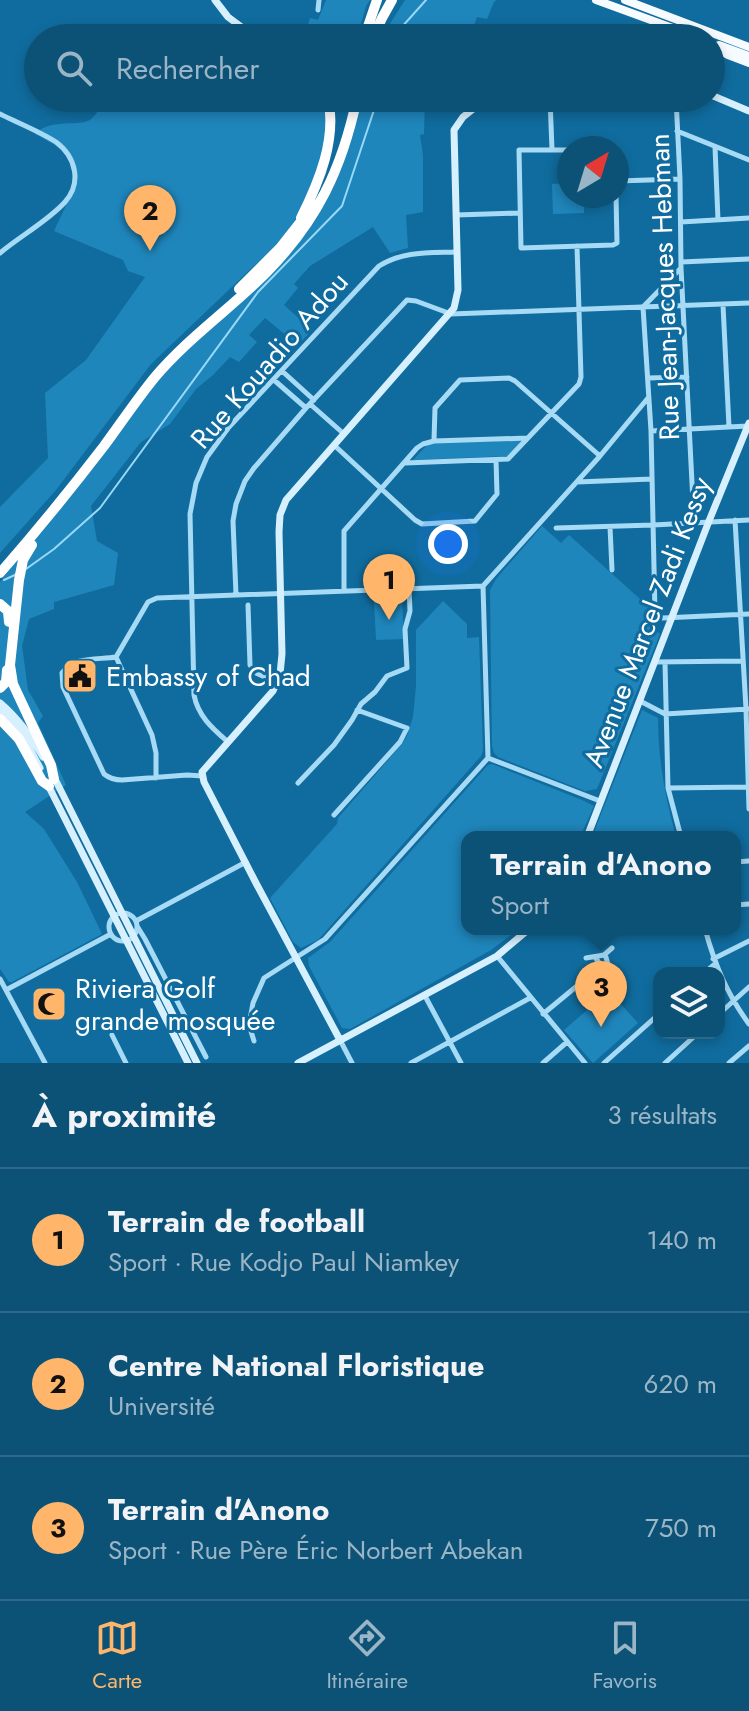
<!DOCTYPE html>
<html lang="fr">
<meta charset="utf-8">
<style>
body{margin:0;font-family:Jost,sans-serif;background:#15577b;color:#f1f3f6}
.controls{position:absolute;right:24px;bottom:24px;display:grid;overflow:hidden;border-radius:16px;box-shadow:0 4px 12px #0003}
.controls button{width:72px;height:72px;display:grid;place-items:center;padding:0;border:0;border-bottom:2px solid #2c6888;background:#0c5176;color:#f1f3f6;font:40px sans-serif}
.compass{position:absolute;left:557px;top:136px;width:72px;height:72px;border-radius:50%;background:#0c5176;box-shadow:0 4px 12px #0003;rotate:38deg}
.you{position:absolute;left:448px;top:544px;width:28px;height:28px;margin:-20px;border:6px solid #fff;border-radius:50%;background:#1a73e8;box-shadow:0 0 0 12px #1a73e833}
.badge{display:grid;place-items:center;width:52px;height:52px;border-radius:50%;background:#ffb66b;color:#111;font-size:26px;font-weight:700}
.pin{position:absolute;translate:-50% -66px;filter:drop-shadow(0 2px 4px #0008)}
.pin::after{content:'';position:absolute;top:42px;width:28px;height:24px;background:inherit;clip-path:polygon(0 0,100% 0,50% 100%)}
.popup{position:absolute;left:461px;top:831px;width:280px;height:104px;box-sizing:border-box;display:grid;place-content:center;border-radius:16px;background:#0c5176;filter:drop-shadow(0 2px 6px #0005);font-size:26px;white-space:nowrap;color:#9ab5c5}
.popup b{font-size:30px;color:#f1f3f6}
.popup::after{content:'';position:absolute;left:50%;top:100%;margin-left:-16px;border:16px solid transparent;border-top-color:#0c5176}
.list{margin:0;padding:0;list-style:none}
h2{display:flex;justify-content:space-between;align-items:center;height:104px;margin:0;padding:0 32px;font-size:34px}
h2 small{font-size:26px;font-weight:400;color:#9ab5c5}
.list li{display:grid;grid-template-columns:52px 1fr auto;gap:24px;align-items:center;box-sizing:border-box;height:144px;padding:0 32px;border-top:2px solid #2c6888}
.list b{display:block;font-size:30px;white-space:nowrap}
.list p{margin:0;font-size:26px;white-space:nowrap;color:#9ab5c5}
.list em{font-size:26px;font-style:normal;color:#9ab5c5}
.icon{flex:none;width:44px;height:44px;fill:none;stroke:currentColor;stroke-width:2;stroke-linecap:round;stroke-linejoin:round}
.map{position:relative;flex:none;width:749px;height:1063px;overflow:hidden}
.search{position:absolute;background:#0c5176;box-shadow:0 4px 12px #0003;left:24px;right:24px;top:24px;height:88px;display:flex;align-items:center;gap:20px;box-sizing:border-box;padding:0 28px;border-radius:44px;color:#9ab5c5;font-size:30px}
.sheet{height:536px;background:#0c5176}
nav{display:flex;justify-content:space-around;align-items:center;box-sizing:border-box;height:112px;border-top:2px solid #2c6888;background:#0c5176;font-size:22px;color:#9ab5c5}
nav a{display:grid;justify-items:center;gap:4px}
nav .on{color:#ffb66b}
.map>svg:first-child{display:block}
.green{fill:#1f86bc}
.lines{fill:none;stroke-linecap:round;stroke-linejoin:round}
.stream{stroke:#99d9f8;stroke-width:2}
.street{stroke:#a7daf5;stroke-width:5}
.secondary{stroke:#d7f0fe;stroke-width:7}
.primary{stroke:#f5fbff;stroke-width:8}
.highway{stroke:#fff;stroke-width:10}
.labels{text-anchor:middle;stroke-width:6;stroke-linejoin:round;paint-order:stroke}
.street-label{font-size:28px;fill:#fff;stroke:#106c9e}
.poi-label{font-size:28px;fill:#fff;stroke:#106c9e;text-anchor:start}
</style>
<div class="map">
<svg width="749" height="1063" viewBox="0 0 749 1063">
<rect width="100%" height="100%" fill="#106c9e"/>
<path class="green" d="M326 0H370L366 6 357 38H304L310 18 318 20Z
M405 0H497L494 2 487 19 477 17 471 34 461 38H381Z
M107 98H325L328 128 317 174 295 224 276 245 151 364 56 490 0 553V507L48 458 45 393 86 360 145 277 128 271 123 260 54 231C66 205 88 171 58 147 51 142 42 138 35 134 52 117 80 128 91 119 97 114 102 105 107 98Z
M361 98H425L424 134 420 135 423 155V212L406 215 408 248 390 253 373 227 310 266 294 284 298 288 284 305 312 330 298 345 265 318 249 335 257 342 239 362 230 357 213 375 196 389 170 424 141 442 91 506 97 541 118 553 114 585 54 602V609L29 619 22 646 28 690 43 716 38 723 66 785 25 812 44 829 77 882 102 934 12 982H9L0 969V582L107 445 161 371 248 290 341 169 353 135Z
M569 183V196H584V213L553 214 552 184Z
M525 439 509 456 413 460 429 443Z
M542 526 561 543 569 535 650 608V625L660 634 597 789 585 791 498 757 494 753 492 746 490 590 496 579Z
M402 599 404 639 376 640 374 600Z
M443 601 467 624V638L479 637 483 750 481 756 318 940 301 948 293 942 270 898 337 824 338 818 402 744 407 736 413 717 416 686V630Z
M642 710 658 718C658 759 665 797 676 837H592Z
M492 764 582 800 594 806 580 837H467V929H519L491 950 350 1029 342 1028 309 966 308 958 330 942 488 765Z
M609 991 638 1023 593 1063 564 1030Z"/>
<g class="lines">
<path class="stream" d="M392 38 426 0
M26 569 54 549 100 508 258 292 342 206 377 101
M4 580 17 574"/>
<path class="street" d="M318 10 319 0
M534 38 540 32H601L606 35 605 38
M550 98 552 150
M676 98 680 179 681 268 694 522
M0 114C18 123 39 131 56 142 76 157 82 183 65 202 48 221 20 236 0 253
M677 131 749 160
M715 147 718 220
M569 150H519L521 248 613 245 617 243 616 196
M617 181 680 179
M456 215 520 213
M681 222 749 218
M681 262 749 259
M681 268 643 307 651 431 655 613 656 616 663 618 749 614
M723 305 729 427
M282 371 314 400
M648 378 687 377
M274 380 306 408
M310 404 344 434
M651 431 748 426
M434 440 435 408 460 380 509 378 515 381 600 456
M334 445 415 520 422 524 475 521 497 494 496 460
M405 463 508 459 579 384 581 377 577 246
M577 482 652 479
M735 520 746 709 749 809
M610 527 612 570
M556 528 653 525 749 520
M344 591V531L417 448 423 444 434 441 528 438
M236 595 233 521 236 504 245 481 254 468 306 408 407 300 416 301 451 314 749 303
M248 605 250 665 256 673 276 682
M116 657 152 735 156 753V778
M655 662 743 661
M665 662 668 788 681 837
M640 701 665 714 748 709
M228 742C212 728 198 716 194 695L190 514 196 483 207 457 229 427 379 266C403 251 429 253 456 252
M488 758 483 586 600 456 648 398
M488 758 600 801
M203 776 187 775 122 780C115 780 110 779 104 774L63 687 62 673C74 656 97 660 116 657L148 602 157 598 483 586
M298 783 334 745 352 720 361 704 375 692 387 676 407 668 405 629 410 611 409 588
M668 788 748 787
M334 815 400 742 407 728 357 710
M735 862 749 861
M735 905 749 904
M109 927a14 14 0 1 1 28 0a14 14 0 1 1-28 0Z
M136 921 246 862
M137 926 145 939 206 1057
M705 929C715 965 727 994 749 1024
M605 954 611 975
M497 956 585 1063
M595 957 608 976 611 975
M586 958 604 955 612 948
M713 959 749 941
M704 973 715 964
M0 979 45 1063
M6 990 111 934
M425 996 461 1063
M543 1014 600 967
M719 1014 749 987
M112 1035 126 1063
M340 1040 352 1063
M254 1041 249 1025 253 1003 264 978 325 939 488 758
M411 1063 530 998
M543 1063 567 1042
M604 1063 659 1014
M665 1063 698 1033
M729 1063 749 1046"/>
<path class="secondary" d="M215 0 228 17 256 38
M711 95 749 111
M0 703C19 719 31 736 43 757
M0 711 23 736 40 768
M53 775 197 1063
M47 783 188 1063
M587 837 709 521 749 423
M340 1040 257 885 204 782 202 772 273 691 280 674 282 654 279 532 280 515 286 500 454 308 458 290 454 130 463 117 487 98
M298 1063 497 956 529 929"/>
<path class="primary" d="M596 0 700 38
M625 0 749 47
M711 45 728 55 749 63
M719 45 749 56"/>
<path class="highway" d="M364 38 377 0
M373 38 382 18 392 0
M301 218C319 182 337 139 328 98
M239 289 280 248 306 215
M32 545 23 560 19 580 10 665 13 684 51 765 54 779
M0 573C36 532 71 489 104 446 121 423 137 399 155 377 188 338 230 309 266 273 317 221 342 169 357 98
M0 604 8 611 9 622
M0 688 6 682 7 670
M0 719 19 739 42 781 49 786"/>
</g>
<defs>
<symbol id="civic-square" viewBox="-11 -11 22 22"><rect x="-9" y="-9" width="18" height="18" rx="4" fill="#ffb66b" stroke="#106c9e"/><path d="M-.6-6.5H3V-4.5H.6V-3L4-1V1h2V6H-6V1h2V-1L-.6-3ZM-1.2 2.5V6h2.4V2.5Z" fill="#111"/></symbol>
<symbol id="mosque-square" viewBox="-11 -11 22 22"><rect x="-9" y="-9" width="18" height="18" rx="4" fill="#ffb66b" stroke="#106c9e"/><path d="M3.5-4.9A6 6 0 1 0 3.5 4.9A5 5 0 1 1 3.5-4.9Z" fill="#111"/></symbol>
</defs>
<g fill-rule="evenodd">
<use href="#civic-square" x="60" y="656" width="40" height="40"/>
<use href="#mosque-square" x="29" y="984" width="40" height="40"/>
</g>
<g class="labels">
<g class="street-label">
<text transform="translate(664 287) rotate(-92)" y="10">Rue Jean-Jacques Hebman</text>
<text transform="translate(269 360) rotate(-49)" y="10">Rue Kouadio Adou</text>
<text transform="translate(647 622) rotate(-69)" y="10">Avenue Marcel Zadi Kessy</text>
</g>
<g class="poi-label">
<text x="106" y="686">Embassy of Chad</text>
<text x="75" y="998">Riviera Golf<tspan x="75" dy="32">grande mosquée</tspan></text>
</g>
</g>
</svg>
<div class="controls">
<button><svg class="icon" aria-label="layers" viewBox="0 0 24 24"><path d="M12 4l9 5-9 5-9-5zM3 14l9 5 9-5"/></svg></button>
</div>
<svg class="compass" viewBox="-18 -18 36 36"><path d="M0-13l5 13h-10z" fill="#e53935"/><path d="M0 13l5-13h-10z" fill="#9ab5c5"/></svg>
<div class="you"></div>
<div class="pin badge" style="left:389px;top:620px">1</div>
<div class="pin badge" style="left:150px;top:251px">2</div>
<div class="pin badge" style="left:601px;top:1027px">3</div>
<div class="popup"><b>Terrain d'Anono</b>Sport</div>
<div class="search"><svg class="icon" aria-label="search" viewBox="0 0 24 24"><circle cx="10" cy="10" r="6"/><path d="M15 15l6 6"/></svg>Rechercher</div>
</div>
<section class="sheet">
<h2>À proximité<small>3 résultats</small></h2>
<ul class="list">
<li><span class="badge">1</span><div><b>Terrain de football</b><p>Sport · Rue Kodjo Paul Niamkey</p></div><em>140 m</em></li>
<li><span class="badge">2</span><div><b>Centre National Floristique</b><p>Université</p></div><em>620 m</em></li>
<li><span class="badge">3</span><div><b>Terrain d'Anono</b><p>Sport · Rue Père Éric Norbert Abekan</p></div><em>750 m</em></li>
</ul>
</section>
<nav>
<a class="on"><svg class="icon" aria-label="map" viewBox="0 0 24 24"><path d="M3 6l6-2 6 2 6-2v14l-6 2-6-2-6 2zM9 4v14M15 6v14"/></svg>Carte</a>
<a><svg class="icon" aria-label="directions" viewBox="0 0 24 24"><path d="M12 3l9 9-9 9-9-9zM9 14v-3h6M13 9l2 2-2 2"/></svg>Itinéraire</a>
<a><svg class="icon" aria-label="saved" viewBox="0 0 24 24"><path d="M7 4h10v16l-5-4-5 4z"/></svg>Favoris</a>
</nav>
